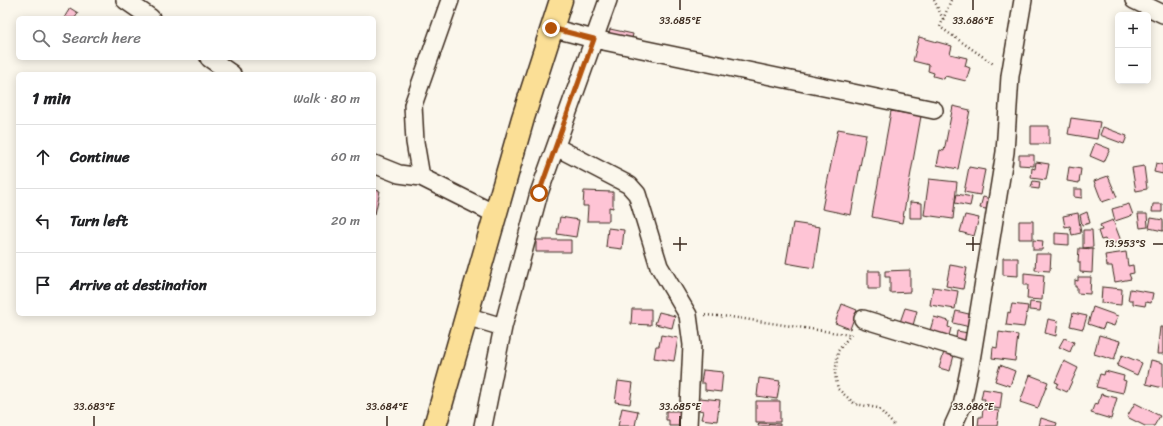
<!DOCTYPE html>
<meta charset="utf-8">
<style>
body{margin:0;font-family:Sriracha,sans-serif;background:#f2f2f2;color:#202124}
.controls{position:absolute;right:12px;top:12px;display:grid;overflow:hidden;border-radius:6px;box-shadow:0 2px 10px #0003}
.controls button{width:36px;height:36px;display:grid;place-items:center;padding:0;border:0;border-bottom:1px solid #e0e0e0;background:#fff;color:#202124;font:20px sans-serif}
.stop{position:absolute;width:12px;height:12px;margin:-9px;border:3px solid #b45309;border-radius:50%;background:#fff}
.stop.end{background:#b45309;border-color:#fff;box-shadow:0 1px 4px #0008}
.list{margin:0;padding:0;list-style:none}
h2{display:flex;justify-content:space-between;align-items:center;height:52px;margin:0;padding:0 16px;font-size:17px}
h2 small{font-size:13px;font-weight:400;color:#757577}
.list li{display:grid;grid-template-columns:26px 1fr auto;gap:12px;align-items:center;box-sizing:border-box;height:64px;padding:0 16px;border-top:1px solid #e0e0e0}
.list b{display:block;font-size:15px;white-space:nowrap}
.list em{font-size:13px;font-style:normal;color:#757577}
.icon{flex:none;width:22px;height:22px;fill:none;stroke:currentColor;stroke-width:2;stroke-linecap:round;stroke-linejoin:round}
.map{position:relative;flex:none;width:1163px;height:426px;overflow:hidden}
.search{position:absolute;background:#fff;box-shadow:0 2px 10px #0003;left:16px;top:16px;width:360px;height:44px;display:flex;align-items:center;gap:10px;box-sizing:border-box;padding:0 14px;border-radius:6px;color:#757577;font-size:15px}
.panel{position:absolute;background:#fff;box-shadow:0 2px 10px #0003;left:16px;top:72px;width:360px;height:244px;border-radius:6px}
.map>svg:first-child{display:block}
.building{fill:#fec4d5;stroke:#3b2a1e}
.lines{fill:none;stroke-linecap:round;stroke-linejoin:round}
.minor-casing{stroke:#3b2a1e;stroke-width:20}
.major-casing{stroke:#3b2a1e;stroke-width:25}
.path{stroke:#3b2a1e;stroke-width:2.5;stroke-dasharray:1 3;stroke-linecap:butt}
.minor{stroke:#fbf7ec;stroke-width:17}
.major{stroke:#fbdf96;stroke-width:22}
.route{stroke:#b45309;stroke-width:5}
.ticks{fill:none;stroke:#3b2a1e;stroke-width:1.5}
.ticks-label{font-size:10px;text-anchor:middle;fill:#3b2a1e;stroke:#fbf7ec;stroke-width:3;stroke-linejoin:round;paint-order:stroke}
</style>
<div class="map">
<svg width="1163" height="426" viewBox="0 0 1163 426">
<rect width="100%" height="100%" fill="#fbf7ec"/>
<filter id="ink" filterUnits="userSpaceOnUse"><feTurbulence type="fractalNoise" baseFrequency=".025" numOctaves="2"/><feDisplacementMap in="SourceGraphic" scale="8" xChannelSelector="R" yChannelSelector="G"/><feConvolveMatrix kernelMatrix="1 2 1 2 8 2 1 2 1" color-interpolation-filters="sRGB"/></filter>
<g filter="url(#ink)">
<path class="building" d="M70 8 78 13 75 18H64Z
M610 29 633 34 631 43 608 38Z
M919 37 952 46 950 54 967 58 965 66 970 68 966 81 945 76 944 79 933 76 934 73 928 71 929 65 913 61Z
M953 106 970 110 958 169 937 165 940 150 944 151Z
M891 111 921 116 902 223 872 217Z
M1071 118 1100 122 1097 139 1068 134Z
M1031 126H1049V144H1031Z
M1103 127 1127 136 1124 144 1100 135Z
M838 129 866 134 851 215 822 209Z
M1095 143 1110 149 1104 162 1090 156Z
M1019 155H1034V166L1019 165Z
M1036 162 1049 164 1046 180 1031 178 1032 168 1035 169Z
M1156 163 1163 165V174L1154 172Z
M1144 166 1147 189 1136 191 1132 168Z
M969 167 985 170 980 195 964 192Z
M1069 167 1081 169 1079 183 1067 181Z
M1108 176 1117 197 1102 202 1094 181Z
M929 179 957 182 953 219 924 215Z
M1033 181 1040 182 1039 189 1031 188Z
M1074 189H1082V198L1074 197Z
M374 190 380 191 375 214 374 213Z
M584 191 613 192V208L609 207V221H587L588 206H583Z
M957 194 972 197 970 206 955 203Z
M983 197 995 200 992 210 980 208Z
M910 202 922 203V218H910Z
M1129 204 1133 215 1115 221 1112 209Z
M1153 204H1162V212H1152Z
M1087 212 1090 223 1082 225 1080 215Z
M1078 213 1081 233 1072 235 1070 226 1065 227 1063 216Z
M1138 214H1147L1148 227 1140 228Z
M965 215 979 218 974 236 960 232Z
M560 217 579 220 576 237 557 234Z
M1151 218 1163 220V231L1149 228Z
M1113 220 1121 241 1108 245 1105 239 1101 240 1098 231 1102 230 1100 225Z
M1019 221H1033V239H1019Z
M793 223 820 227 814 268 786 263Z
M608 228 624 230 622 249 606 247Z
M1083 230H1092L1093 247 1083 248Z
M1055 233 1069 234V245L1055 244Z
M536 240H571V252H536Z
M1033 240 1043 241 1042 250H1033Z
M1079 248 1093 249 1092 273 1080 272V262H1078Z
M1126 252 1128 266 1133 265 1134 273 1129 274 1131 279 1115 282 1112 266H1107L1105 255Z
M1036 254H1051L1050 271 1035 270Z
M1003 258H1018V276L1003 275Z
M950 265 967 268 963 289 946 286Z
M910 270V292L890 293V277H885V271Z
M868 271H880V289H868Z
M1024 273 1044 275 1042 300 1027 299 1028 285H1024Z
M1078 277H1091L1090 294 1077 293V287H1075V280L1078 281Z
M933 287 958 291 955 309 930 305Z
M1102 287 1122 289 1121 305 1101 303Z
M1130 289 1153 293 1151 303 1146 302 1145 306 1133 304V300H1128Z
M1030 302 1041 303 1040 311 1029 310Z
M842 304 857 310 850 329 835 323Z
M1012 304 1028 306 1024 327 1006 325 1008 312 1010 313Z
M1093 307 1118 316 1114 326 1105 323 1103 329 1088 324Z
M905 308 917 311 912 329 899 325Z
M632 309H651V325L631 324Z
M956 311 973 315 970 327 953 323Z
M659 312 675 316 672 328 655 324Z
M1073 313 1087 316 1083 329 1070 326Z
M934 317 949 321 948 327 951 328 948 340 929 334Z
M1048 319 1058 321 1056 336 1045 333Z
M1160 327H1163V354H1157Z
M957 331 968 333 966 346 955 344Z
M999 332 1018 335 1015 361 992 358 993 347 997 348Z
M661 335 678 338 674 361 654 358 656 346H659Z
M1099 335 1120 341 1114 360 1094 354Z
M1064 338 1074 342 1070 352 1059 347Z
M944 352 954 355 950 371 939 368Z
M1122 355 1142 363 1137 375 1117 366Z
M1151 360 1163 363V388L1146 384Z
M1064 361 1078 368 1067 392 1056 387 1058 383 1055 382Z
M1000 365 1015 371 1010 386 995 381Z
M703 370 723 372 721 392 705 390V383H701Z
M1105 371 1124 376 1123 380 1126 381 1123 393 1096 387 1100 374 1104 375Z
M1030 375 1048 382 1038 408 1020 402Z
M759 378 780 381 777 399 757 396Z
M618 381 633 383 630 404 615 402Z
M983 389 1002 392 1000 409 984 406 985 399H981Z
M1101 394 1117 398 1111 419 1091 413 1095 403 1098 404Z
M700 398 720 400 717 421 701 419 703 411 699 410Z
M756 401H780V422H756Z
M1135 403 1160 416 1154 426H1145L1127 417Z
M622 408 638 411 635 426H618Z
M983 409 999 411 997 426H978L979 417H982Z
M666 411H683V426H669V420H666Z
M1041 418 1057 423 1056 426H1039Z
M759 423 780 424V426H758Z"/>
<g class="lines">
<defs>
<path id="minor" d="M125 0 151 18
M1134 0 1163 14
M551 28 594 39 934 110
M209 58 232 74
M556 147 629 185 637 194 659 266 688 315 692 345 688 426
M374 164 399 174 421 177 495 214
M421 177 415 142 413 105 450 0
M466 316 503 327 483 426
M863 319 972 352
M503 327 539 193 608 0
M953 426 962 406 970 366 987 263 1005 152 1010 76 1023 0"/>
<path id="major" d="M435 426 523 118 561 0"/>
</defs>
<use href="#minor" class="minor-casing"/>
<use href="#major" class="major-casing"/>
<path class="path" d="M934 0 943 19
M951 0 940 27 995 65
M705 315 731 317 851 335
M851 334 838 351 835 375 838 389 855 404 878 408 895 426"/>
<use href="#minor" class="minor"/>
<use href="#major" class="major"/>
</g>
</g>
<g class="lines" filter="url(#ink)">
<path class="route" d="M539 193 594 39 551 28"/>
</g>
<path class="ticks" d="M680 0V10M973 0V10M680 237V251M973 237V251M673 244H687M966 244H980M1153 244H1163M94 416V426M387 416V426M680 416V426M973 416V426"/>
<g class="ticks-label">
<text x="680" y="24">33.685°E</text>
<text x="973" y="24">33.686°E</text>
<text x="1125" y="247">13.953°S</text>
<text x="94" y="410">33.683°E</text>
<text x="387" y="410">33.684°E</text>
<text x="680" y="410">33.685°E</text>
<text x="973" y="410">33.686°E</text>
</g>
</svg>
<div class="controls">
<button>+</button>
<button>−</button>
</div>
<div class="stop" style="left:539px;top:193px"></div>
<div class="stop end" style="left:551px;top:28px"></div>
<div class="search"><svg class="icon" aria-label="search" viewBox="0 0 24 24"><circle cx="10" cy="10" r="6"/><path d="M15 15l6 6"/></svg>Search here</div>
<section class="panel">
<h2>1 min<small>Walk · 80 m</small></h2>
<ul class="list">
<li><svg class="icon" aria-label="ahead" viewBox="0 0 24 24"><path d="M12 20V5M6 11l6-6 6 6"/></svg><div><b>Continue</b></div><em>60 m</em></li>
<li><svg class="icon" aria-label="left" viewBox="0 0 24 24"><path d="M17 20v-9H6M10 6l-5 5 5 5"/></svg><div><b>Turn left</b></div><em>20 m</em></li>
<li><svg class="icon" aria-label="arrive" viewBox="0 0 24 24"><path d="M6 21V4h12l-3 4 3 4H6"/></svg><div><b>Arrive at destination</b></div></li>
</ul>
</section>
</div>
